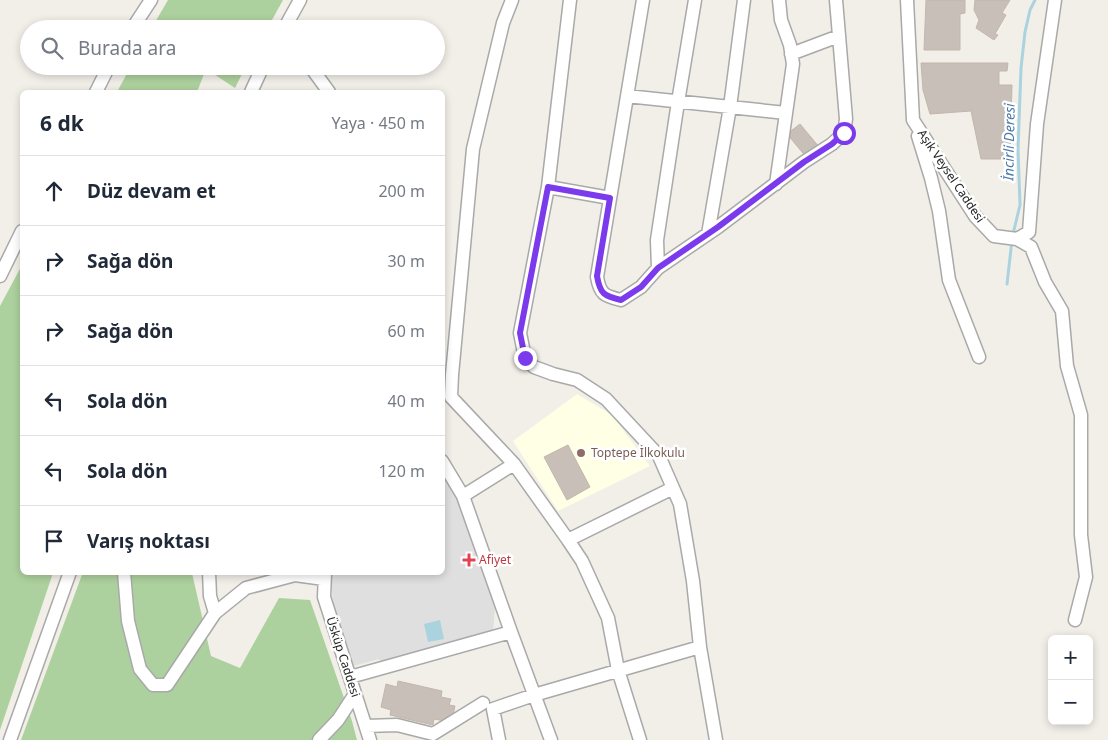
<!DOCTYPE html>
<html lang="tr">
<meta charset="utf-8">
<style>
body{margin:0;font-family:"Noto Sans",sans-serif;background:#f2f2f3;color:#1f2937}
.controls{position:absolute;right:15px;bottom:15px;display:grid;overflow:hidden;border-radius:8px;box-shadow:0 2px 8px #0003}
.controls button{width:45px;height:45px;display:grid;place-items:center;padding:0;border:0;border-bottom:1px solid #e0e1e3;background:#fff;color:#1f2937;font:25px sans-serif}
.stop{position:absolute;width:15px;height:15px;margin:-11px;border:4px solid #7c3aed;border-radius:50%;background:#fff}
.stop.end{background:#7c3aed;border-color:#fff;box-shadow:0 1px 5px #0008}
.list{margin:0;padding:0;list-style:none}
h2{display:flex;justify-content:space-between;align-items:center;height:65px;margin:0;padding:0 20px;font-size:21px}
h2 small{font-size:16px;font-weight:400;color:#747a83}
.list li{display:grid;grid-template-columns:32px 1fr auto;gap:15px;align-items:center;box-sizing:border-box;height:70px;padding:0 20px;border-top:1px solid #e0e1e3}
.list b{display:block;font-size:19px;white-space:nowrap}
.list em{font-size:16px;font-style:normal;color:#747a83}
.icon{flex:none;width:28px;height:28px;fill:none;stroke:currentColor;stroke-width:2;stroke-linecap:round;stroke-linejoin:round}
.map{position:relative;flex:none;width:1108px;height:740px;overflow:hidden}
.search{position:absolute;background:#fff;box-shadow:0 2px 8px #0003;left:20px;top:20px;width:425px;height:55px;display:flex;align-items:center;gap:12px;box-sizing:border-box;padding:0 18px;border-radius:28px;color:#747a83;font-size:19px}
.panel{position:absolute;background:#fff;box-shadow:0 2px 8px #0003;left:20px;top:90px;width:425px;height:485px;border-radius:8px}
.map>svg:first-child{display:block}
.residential{fill:#e0dfdf}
.education{fill:#ffffe5}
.forest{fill:#add19e}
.water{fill:#aad3df}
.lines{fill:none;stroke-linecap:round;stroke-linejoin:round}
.stream{stroke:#aad3df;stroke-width:3}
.building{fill:#c7bfb8;stroke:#c4b6ab}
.minor-casing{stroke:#a9a9a9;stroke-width:15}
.minor{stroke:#fff;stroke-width:12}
.route{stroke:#7c3aed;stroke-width:6}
.education-dot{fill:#8d6e63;stroke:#fff;stroke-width:2}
.health-dot{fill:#e0444e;stroke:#fff;stroke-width:2}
.labels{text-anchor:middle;stroke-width:5;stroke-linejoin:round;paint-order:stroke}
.street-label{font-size:12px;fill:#222;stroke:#fff}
.education-label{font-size:12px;fill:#785e54;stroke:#fff;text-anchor:start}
.health-label{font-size:12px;fill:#be3a42;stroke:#fff;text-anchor:start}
.water-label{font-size:14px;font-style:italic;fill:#4a7aab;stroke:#fff}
</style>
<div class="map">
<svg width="1108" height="740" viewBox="0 0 1108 740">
<rect width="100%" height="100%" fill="#f2efe9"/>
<path class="residential" d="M443 467 461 503 495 608 493 633 382 664 379 659 354 666 333 604 331 577 332 572H442Z"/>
<path class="education" d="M577 394 612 415 650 466 558 511 513 441Z"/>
<path class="forest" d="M168 0H283L267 29H151Z
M131 66H246L235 88 206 69 197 92H117Z
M22 265V572L53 573 0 730V306Z
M83 572 192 573 211 656 240 668 279 598 310 600 352 721 357 740H21Z"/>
<path class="water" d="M440 620 444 639 428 642 424 624Z"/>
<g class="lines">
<path class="stream" d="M1013 234 1020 205 1018 149 1021 68 1025 32 1030 10 1035 0
M1007 284 1012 240"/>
</g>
<path class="building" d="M926 0H965V13L960 14V50H924Z
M975 0H1010L1002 13 1006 15 995 34 998 35 994 40 976 28 979 20 974 10Z
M921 63H1008L1007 71H999V85H1012L1010 159H981L971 111 930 114 923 90Z
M800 124 820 148 807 158 787 134Z
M568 445 590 487 567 500 544 457Z
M398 681 442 691 441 697 451 699 449 705 455 706 452 720 446 719 445 721 434 719 433 725 390 715 391 710 381 707 386 684 397 687Z"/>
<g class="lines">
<defs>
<path id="minor" d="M512 0 503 23 473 149 452 375 451 397 514 464 568 540 582 561 608 618 618 670 640 740
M643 0 597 277C600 294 604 296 621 300L641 287 658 268 718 227 804 162 832 144 844 133 846 119 836 0
M907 0 913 120 975 216 994 236 1017 239 1031 247 1045 282 1062 311 1067 366 1081 415V535L1086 577 1075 620
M132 29 151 0
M284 29 300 0
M791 54 839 36
M310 66 329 92
M96 92 109 66
M251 92 263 66
M627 96 786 113
M918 136 931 178 939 211 949 280 979 357
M776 184 793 64 790 45 781 20 779 0
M548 187 610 198
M708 234 730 107 744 0
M1017 239 1029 232 1037 124 1055 0
M658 268 657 240 678 102 695 0
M0 276 22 231
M442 461 463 496 511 632 551 740
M463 496 514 464
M568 540 673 488
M124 572 128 621 140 669 153 685H167L215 613 246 588 295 575 324 579
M209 572 210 596 215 613
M325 573 324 597 370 740
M700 647 716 740
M350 677 511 632
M366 726 397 725 433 734 483 703
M10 740 70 572
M319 740 338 720 355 694
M499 740 493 709 534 695 700 647 693 581 680 504 659 456 606 399 577 380 553 374 534 367 525 358 520 333 548 187 570 0"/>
</defs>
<use href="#minor" class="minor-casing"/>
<use href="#minor" class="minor"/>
</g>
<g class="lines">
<path class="route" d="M525 358 520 333 548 187 610 198 597 276C600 294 604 296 621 300L641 287 658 268 718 227 804 162 832 144 844 133"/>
</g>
<circle class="education-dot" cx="581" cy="453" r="5"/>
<path class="health-dot" d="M466.5 552.5h5v5h5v5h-5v5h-5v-5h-5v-5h5z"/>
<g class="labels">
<g class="street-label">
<text transform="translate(951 176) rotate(56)" y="4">Aşık Veysel Caddesi</text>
<text transform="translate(343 657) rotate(72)" y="4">Üsküp Caddesi</text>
</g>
<g class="education-label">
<text x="591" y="457">Toptepe İlkokulu</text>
</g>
<g class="health-label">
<text x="479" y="564">Afiyet</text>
</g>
<g class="water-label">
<text transform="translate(1009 142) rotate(-89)" y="5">İncirli Deresi</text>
</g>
</g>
</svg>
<div class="controls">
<button>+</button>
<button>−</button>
</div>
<div class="stop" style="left:844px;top:133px"></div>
<div class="stop end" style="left:525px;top:358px"></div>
<div class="search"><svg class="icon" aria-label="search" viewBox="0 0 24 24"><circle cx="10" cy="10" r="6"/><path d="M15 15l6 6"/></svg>Burada ara</div>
<section class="panel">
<h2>6 dk<small>Yaya · 450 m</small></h2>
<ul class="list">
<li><svg class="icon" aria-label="ahead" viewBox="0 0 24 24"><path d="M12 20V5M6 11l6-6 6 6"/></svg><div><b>Düz devam et</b></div><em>200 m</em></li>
<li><svg class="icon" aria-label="right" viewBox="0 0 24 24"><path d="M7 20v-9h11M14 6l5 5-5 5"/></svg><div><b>Sağa dön</b></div><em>30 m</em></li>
<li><svg class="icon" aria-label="right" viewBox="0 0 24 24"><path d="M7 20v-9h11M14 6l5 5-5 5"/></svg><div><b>Sağa dön</b></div><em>60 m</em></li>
<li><svg class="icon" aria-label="left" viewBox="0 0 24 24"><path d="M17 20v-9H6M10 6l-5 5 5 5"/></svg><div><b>Sola dön</b></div><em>40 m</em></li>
<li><svg class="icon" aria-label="left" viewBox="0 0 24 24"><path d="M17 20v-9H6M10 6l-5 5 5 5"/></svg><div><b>Sola dön</b></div><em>120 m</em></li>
<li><svg class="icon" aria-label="arrive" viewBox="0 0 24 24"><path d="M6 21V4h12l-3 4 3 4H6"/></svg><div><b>Varış noktası</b></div></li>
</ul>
</section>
</div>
